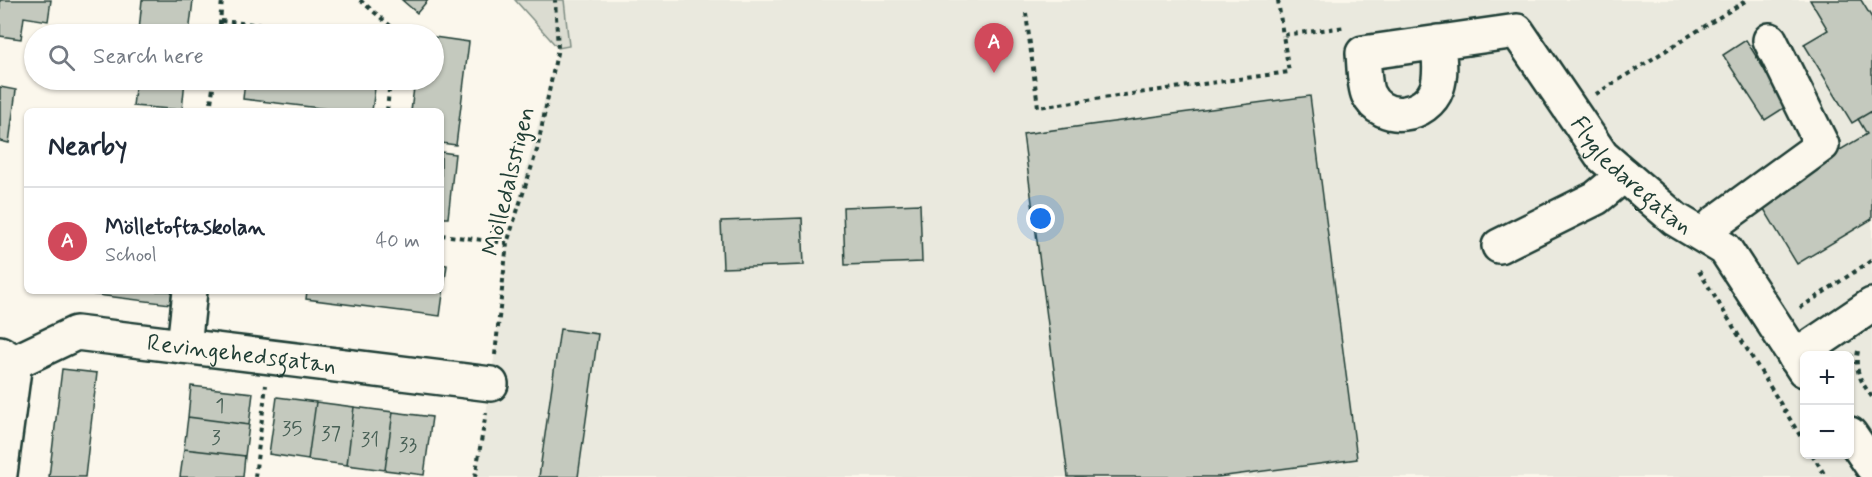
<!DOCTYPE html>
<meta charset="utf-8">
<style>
body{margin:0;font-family:Mynerve,sans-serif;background:#f2f2f3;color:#1f2937}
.controls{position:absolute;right:18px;bottom:18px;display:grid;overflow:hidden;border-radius:9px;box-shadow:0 2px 4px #0004}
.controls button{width:54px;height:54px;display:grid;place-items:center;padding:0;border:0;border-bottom:2px solid #e0e1e3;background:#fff;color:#1f2937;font:30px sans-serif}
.you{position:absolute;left:1041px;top:219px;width:21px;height:21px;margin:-15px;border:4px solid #fff;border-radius:50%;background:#1a73e8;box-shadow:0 0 0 9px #1a73e833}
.badge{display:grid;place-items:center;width:39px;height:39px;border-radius:50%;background:#d1495b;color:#fff;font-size:20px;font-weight:700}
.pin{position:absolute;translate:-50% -50px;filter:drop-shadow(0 2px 3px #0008)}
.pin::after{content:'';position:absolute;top:32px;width:21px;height:18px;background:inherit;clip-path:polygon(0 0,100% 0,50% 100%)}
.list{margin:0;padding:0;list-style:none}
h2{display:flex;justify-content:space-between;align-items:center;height:78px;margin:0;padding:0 24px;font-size:26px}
h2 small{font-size:20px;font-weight:400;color:#747a83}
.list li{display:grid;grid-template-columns:39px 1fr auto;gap:18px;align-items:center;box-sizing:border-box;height:108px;padding:0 24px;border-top:2px solid #e0e1e3}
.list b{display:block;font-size:22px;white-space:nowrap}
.list p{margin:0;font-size:20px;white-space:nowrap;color:#747a83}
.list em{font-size:20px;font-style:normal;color:#747a83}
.icon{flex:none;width:33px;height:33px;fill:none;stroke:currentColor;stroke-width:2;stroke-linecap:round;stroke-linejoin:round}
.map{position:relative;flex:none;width:1872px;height:477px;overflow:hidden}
.search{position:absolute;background:#fff;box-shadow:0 2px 4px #0004;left:24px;top:24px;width:420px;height:66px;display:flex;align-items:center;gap:15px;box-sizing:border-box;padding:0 21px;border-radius:33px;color:#747a83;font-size:22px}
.panel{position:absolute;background:#fff;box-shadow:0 2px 4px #0004;left:24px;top:108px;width:420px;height:186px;border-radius:9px}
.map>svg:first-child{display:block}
.built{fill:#eae9de;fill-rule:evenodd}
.green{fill:#dbdcd1;stroke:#7d8c82;stroke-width:1.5}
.building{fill:#c4c9be;stroke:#1f3d34;stroke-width:1.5}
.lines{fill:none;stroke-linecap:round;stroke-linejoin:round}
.minor-casing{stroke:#1f3d34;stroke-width:38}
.path{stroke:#1f3d34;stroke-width:4;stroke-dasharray:4.5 4.5;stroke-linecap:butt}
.minor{stroke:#fbf7ec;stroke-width:33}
.labels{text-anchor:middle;stroke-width:4.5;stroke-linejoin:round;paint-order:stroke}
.number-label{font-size:21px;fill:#486056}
.street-label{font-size:24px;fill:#1f3d34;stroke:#fbf7ec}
</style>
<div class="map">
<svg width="1872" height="477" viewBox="0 0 1872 477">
<rect width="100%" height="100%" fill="#fbf7ec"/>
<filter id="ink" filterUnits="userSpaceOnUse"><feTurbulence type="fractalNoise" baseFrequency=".0167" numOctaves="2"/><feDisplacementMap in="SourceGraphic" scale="12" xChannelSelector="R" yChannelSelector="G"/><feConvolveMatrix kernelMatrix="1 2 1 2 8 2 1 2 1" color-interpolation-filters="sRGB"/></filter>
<g filter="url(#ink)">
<path class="built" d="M564 0H1872V477H475L491 384 507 243 558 48 569 45ZM1804 356H1850V454H1804Z"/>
<path class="green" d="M515 0H564L569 46 558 48Z"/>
<path class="building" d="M0 0H51L48 21 24 17 21 39 0 36Z
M142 0H193L189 34 139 31Z
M402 0H428L417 13Z
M1810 0H1861L1872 18V111L1852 123 1804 44 1828 30Z
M434 37 469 42 456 145 441 143V111H411L415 80H434Z
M1746 40 1787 106 1765 120 1723 55Z
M136 80H185L182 110 133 106Z
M245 80H376L372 111H345L243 99Z
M0 87 16 90 9 143 0 141Z
M1310 96 1357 459 1218 477H1068L1023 134Z
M1872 111V219L1797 264 1758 199 1867 134 1858 119Z
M441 152 455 154 448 218H441Z
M920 204 922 262 845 265 843 207Z
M802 218 804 265 723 268 721 221Z
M441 264 447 265 440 316 306 299 307 291H441Z
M65 291H172L170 304Z
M560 329 598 334 578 477H539Z
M62 369 97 373 85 477H49Z
M191 386 253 393 249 425 188 417Z
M277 397 316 402 308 460 269 454Z
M316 402 354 407 347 465 308 460Z
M354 407 393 412 385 470 347 465Z
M393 412 432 417 424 475 385 470Z
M188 417 249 425 245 456 184 449Z
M184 449 245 456 243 477H180Z"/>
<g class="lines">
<defs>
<g id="minor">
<path id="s1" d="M1438 42C1439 57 1442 73 1437 88 1427 117 1382 124 1368 94 1364 85 1364 64 1363 53L1517 31 1602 156 1675 219 1725 249 1804 370"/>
<path d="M1706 237 1715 223 1822 145 1770 40"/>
<path d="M1499 246 1596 198 1624 175"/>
<path d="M184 346 190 291"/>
<path id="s2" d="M0 353 15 362 76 333 491 384"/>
<path d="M1795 357 1872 305"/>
<path d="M1850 434 1872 466"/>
<path d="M0 474 15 362"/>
</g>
</defs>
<use href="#minor" class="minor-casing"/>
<path class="path" d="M360 0 394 29V34
M1278 0 1283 36
M1026 13 1038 107 1289 72 1283 35 1346 27
M221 21 355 34
M219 34 222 0
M1596 94 1747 0
M210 111 214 80
M387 111 390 80
M441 235 507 243
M1699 271 1804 442
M1800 308 1872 260
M1858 351C1854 370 1861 382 1872 397
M1850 354 1856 363
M495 355 507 243 537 150 558 48 555 0
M1812 454 1826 477
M255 477 266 385
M475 477 486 413"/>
<use href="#minor" class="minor"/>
</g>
</g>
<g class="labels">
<g class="number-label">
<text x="220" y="412">1</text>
<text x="292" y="435">35</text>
<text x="331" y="440">37</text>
<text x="216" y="444">3</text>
<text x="370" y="446">31</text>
<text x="408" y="451">33</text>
</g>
<g class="street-label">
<text dy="8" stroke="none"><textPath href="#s1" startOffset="516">Flygledaregatan</textPath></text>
<text transform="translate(508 181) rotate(-76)" y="8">Mölledalsstigen</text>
<text dy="8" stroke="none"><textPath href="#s2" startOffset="252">Revingehedsgatan</textPath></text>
</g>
</g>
</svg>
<div class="controls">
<button>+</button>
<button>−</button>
</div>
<div class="you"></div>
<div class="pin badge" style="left:994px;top:73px">A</div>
<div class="search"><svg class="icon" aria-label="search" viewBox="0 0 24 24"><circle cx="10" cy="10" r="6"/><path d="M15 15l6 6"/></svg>Search here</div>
<section class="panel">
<h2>Nearby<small></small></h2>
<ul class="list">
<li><span class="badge">A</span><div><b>Mölletoftaskolan</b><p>School</p></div><em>40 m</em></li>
</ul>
</section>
</div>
